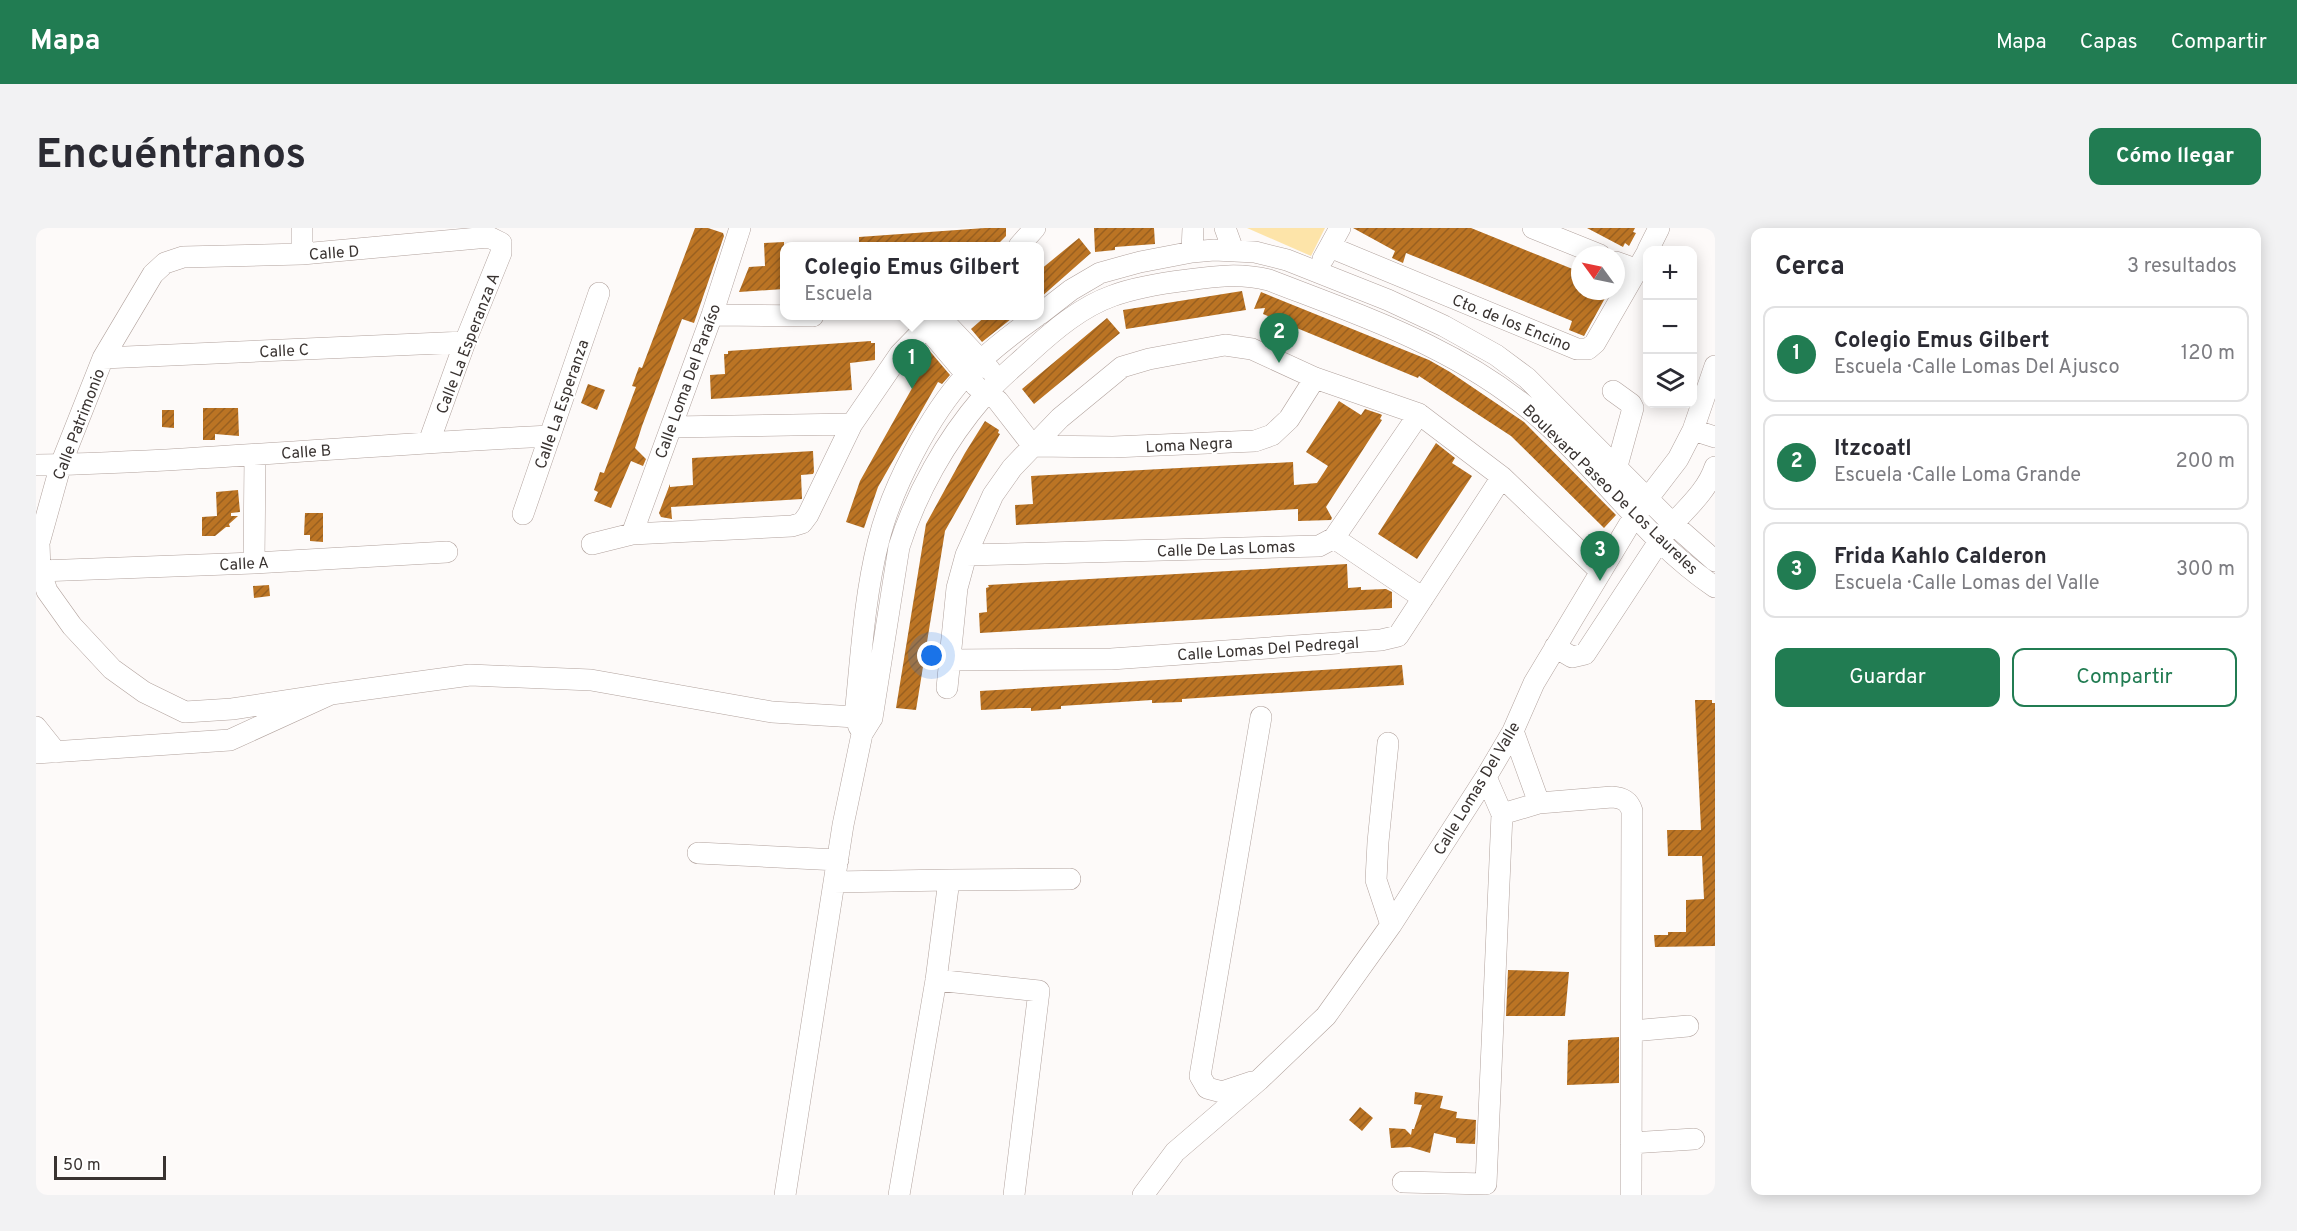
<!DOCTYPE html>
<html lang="es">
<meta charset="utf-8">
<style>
body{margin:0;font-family:Overpass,sans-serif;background:#f2f2f3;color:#2b2b33}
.controls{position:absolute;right:18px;top:18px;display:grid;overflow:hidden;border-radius:12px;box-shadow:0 3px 15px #0003}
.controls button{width:54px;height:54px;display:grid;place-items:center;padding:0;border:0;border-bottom:2px solid #e1e1e2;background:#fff;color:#2b2b33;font:30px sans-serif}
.compass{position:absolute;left:1535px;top:18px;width:54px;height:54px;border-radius:50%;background:#fff;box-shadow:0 3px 15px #0003;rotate:303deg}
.scale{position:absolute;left:18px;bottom:15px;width:112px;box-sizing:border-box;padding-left:6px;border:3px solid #393331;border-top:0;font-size:16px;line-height:21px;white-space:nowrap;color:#393331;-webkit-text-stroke:4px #fff;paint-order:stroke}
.you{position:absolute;left:896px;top:428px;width:21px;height:21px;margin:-15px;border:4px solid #fff;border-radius:50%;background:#1a73e8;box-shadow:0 0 0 9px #1a73e833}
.badge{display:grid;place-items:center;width:39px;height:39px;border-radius:50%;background:#217c52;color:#fff;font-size:20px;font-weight:700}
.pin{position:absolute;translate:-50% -50px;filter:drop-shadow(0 2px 3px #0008)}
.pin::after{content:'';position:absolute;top:32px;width:21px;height:18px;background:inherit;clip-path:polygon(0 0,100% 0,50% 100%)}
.popup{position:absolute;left:744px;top:14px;width:264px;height:78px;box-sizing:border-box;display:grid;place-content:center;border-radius:12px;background:#fff;filter:drop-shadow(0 2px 4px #0005);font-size:20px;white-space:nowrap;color:#7c7c81}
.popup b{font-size:22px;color:#2b2b33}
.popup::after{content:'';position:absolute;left:50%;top:100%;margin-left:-12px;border:12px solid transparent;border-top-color:#fff}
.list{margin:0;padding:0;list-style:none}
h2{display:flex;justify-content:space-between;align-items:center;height:78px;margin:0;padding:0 24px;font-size:26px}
h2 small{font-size:20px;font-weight:400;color:#7c7c81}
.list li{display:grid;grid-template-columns:39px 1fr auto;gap:18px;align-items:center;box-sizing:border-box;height:96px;margin:0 12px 12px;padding:0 12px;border:2px solid #e1e1e2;border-radius:12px}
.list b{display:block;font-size:22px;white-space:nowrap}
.list p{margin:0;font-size:20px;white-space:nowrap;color:#7c7c81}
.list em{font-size:20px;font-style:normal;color:#7c7c81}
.actions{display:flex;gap:12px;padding:18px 24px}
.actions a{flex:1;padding:14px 0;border:2px solid #217c52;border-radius:12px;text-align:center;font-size:21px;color:#217c52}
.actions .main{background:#217c52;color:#fff}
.icon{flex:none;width:33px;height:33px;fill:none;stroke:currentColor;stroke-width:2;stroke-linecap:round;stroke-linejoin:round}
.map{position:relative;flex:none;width:1679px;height:967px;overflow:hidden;border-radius:12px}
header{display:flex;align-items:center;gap:36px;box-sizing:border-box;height:84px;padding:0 30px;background:#217c52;color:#fff}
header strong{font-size:28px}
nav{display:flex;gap:33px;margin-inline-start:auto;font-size:21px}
.intro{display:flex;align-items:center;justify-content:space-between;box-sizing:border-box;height:144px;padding:0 36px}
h1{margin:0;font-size:42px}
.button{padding:15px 27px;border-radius:12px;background:#217c52;color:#fff;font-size:21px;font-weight:700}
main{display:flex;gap:36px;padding:0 36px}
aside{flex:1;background:#fff;border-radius:12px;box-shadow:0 3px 15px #0003}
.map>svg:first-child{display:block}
.park{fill:#fde4a9}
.building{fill:url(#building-hatch)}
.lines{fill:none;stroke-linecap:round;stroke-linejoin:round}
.minor-casing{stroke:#b1a29d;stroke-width:22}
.minor{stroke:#fff;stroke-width:21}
.labels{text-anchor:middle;stroke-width:4.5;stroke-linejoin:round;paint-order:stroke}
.street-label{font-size:16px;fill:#393331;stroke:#fff}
</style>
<header>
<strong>Mapa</strong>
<nav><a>Mapa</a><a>Capas</a><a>Compartir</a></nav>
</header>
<div class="intro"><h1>Encuéntranos</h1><a class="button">Cómo llegar</a></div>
<main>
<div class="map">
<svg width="1679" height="967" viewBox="0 0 1679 967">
<defs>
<pattern id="building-hatch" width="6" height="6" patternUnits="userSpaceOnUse" patternTransform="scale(1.5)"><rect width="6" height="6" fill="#bb7424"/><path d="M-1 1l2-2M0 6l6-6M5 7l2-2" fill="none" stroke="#996020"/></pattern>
</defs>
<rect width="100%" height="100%" fill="#fdfaf9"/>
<path class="park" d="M1211 0H1289L1275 28Z"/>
<path class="building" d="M659 0H672L687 5 688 8 658 95 646 91 606 198 599 220 610 231 607 238 595 233 575 280 558 273 562 264 558 262 564 244 568 245 600 159 596 158 603 139 606 140Z
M949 0H970V8L960 18H823V9Z
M1058 0H1118L1119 16 1079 19V22L1059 24Z
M1317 0H1435L1544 44V63H1573L1548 108 1533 102 1536 93 1427 48 1370 25 1367 35 1356 30 1359 23Z
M1551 0H1599L1597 4 1600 5 1593 18 1589 15 1587 19Z
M1043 10 1055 25 1004 70V46L1006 44 1004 42Z
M748 14V61L703 64 713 39 729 38 728 15Z
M1206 63 1210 82 1090 101 1087 82Z
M1225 64 1393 132 1414 144 1488 194 1580 287 1568 300 1475 208 1383 148 1382 150 1227 86 1229 80 1218 81Z
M951 87H980L946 114 935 101Z
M1071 90 1084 105 998 176 986 161Z
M835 113V115H839V132L814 135 816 162 675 171 674 147 689 146 688 126H692V123Z
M892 121 914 147 906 156 902 154 842 259 828 300 810 294 824 253 893 130 888 128Z
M552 156 569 162 561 182 545 175Z
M1303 173 1325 187 1329 181 1344 186 1346 187 1344 191 1346 192 1290 279 1296 290 1295 292 1262 293V281L980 297 979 277 997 276 995 248 1257 234 1258 257 1281 255 1292 238 1270 224Z
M167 180H202L203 208 179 206V212H167Z
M126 182H138V200L126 199Z
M949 193 963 202 962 205 964 206 909 303 880 482 860 480 890 296 929 225Z
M1400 215 1419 230 1416 235 1436 248 1381 331 1342 306Z
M777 223 778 244 777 246 765 247 766 271 635 279 636 291 625 289 623 285 634 256V259L657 257 656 230Z
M202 262 204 284 195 285V288H202L193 296 194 299H190L179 308H166V289L181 288 180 264Z
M269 285H287V314L274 313V307H268Z
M1311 336 1312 360 1325 359V362L1350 361 1356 364V380L944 405 943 385 951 384 950 360 953 359 952 357Z
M233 357 234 368 218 370 217 358Z
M1366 437 1368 457 1146 471V474L1116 475V472L1025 478V481L995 483V480H984L945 482 944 463Z
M1659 472H1676V475H1679V718L1619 719 1618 707H1632V704H1650V672L1668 671 1666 628H1632L1631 602H1665Z
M1472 742 1533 744 1529 788H1470Z
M1583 809V855L1531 857 1532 812Z
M1379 864 1407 868 1404 880 1421 884 1420 890 1440 892 1439 916 1420 915V910L1398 905 1394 925 1374 919 1355 920 1353 900 1369 901 1375 907 1376 901H1378L1386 877 1378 876Z
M1324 879 1337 890 1326 903 1313 892Z"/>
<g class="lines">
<defs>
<path id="minor" d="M1189 0 1197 22
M1497 0 1564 27
M983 18 999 0
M1294 19 1541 121H1552L1559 115 1612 23
M1612 22 1623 0
M1156 24 1157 0
M266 26V0
M1287 31 1304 0
M1580 34 1602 42
M1004 86 1035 62 1064 45 1104 34 1156 24 1178 22 1219 24 1251 32 1352 72 1408 98 1460 127 1491 150 1636 295 1679 333
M676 87 777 88
M886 88 890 99 940 158
M903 88 954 142
M67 130 429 114
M1577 163 1595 176 1597 180 1581 238
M962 173 997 218 1077 219 1219 213 1236 207 1253 191 1279 150
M636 199 816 196
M1657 202 1679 209
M0 237C171 233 342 216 514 208
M487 286 563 65
M596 306 676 87 704 0
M1298 310 1387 370
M556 316 596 306 756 298 766 295 772 287 816 196 864 126 901 88
M930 327 1283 318 1298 310 1383 186
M218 335 219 227
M4 343 218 335 411 324
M1519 419 1536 429 1549 426 1624 312C1641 287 1669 269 1679 239
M912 432 1075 431 1345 412 1362 408 1466 249
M911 460 921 360 930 327 957 267 976 240 1024 190 1086 139 1113 131 1189 117 1216 121 1279 150 1383 186 1466 249 1565 344
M295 466 196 481 149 484 108 464 76 441 36 398 11 363 4 343 3 315 25 236 67 130 117 46 129 35 147 29 266 26 453 9 465 15V25L429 114 393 214
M0 499 20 524
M823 499 819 488C825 431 828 371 842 315 855 261 893 187 931 146 951 125 977 105 1001 88
M1477 503 1503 575
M1352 515 1342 614 1340 652 1355 697
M0 525 194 512 295 466 434 447 555 452 736 484 836 490
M1466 586 1503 575 1576 569C1587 570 1593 573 1596 583L1595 967
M662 625 802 632
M913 652 1034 651
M798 654 913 652 900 752 863 967
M900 752 1003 763 978 967
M1596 803 1652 798
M1216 854 1186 864 1171 860 1164 848 1225 489
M1595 915 1658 911
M1367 954 1450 956 1466 586 1450 549
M749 967 807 597 826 506 836 490 863 319C880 265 910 212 947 169 961 152 978 139 994 124 1018 102 1045 79 1076 68 1100 59 1127 55 1152 52 1180 48 1205 45 1233 52 1331 90 1426 121 1506 192 1566 245 1612 314 1679 359
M1107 967 1139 924 1223 852 1290 788 1355 697 1450 549 1477 503 1498 455 1599 287 1642 231 1657 202 1679 138"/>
</defs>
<use href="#minor" class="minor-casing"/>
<use href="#minor" class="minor"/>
</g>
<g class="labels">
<g class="street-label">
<text transform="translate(298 24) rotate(-4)" y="6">Calle D</text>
<text transform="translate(1476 94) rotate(22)" y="6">Cto. de los Encino</text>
<text transform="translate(431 115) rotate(-69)" y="6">Calle La Esperanza A</text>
<text transform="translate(248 122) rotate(-3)" y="6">Calle C</text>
<text transform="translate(651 153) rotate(-70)" y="6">Calle Loma Del Paraíso</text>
<text transform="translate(525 176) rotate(-71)" y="6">Calle La Esperanza</text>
<text transform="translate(42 196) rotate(-69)" y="6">Calle Patrimonio</text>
<text transform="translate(1153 216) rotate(-3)" y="6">Loma Negra</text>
<text transform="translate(270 223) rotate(-4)" y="6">Calle B</text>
<text transform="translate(1575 261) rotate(44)" y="6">Boulevard Paseo De Los Laureles</text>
<text transform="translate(1190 320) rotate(-2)" y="6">Calle De Las Lomas</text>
<text transform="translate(208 335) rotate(-3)" y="6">Calle A</text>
<text transform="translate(1232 420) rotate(-4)" y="6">Calle Lomas Del Pedregal</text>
<text transform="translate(1440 560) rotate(-59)" y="6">Calle Lomas Del Valle</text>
</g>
</g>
</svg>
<div class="controls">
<button>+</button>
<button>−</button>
<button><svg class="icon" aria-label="layers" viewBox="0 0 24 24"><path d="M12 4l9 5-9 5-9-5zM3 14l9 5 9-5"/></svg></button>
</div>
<svg class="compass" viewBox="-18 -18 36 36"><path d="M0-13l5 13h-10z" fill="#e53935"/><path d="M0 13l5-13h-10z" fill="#7c7c81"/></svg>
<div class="scale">50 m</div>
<div class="you"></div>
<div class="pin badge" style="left:876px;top:161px">1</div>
<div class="popup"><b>Colegio Emus Gilbert</b>Escuela</div>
<div class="pin badge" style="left:1243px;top:135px">2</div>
<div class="pin badge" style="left:1564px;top:353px">3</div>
</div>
<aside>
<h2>Cerca<small>3 resultados</small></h2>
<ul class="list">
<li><span class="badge">1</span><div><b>Colegio Emus Gilbert</b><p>Escuela · Calle Lomas Del Ajusco</p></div><em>120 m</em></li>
<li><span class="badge">2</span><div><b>Itzcoatl</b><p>Escuela · Calle Loma Grande</p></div><em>200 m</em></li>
<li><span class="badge">3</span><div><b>Frida Kahlo Calderon</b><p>Escuela · Calle Lomas del Valle</p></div><em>300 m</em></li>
</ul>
<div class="actions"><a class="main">Guardar</a><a>Compartir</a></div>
</aside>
</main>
